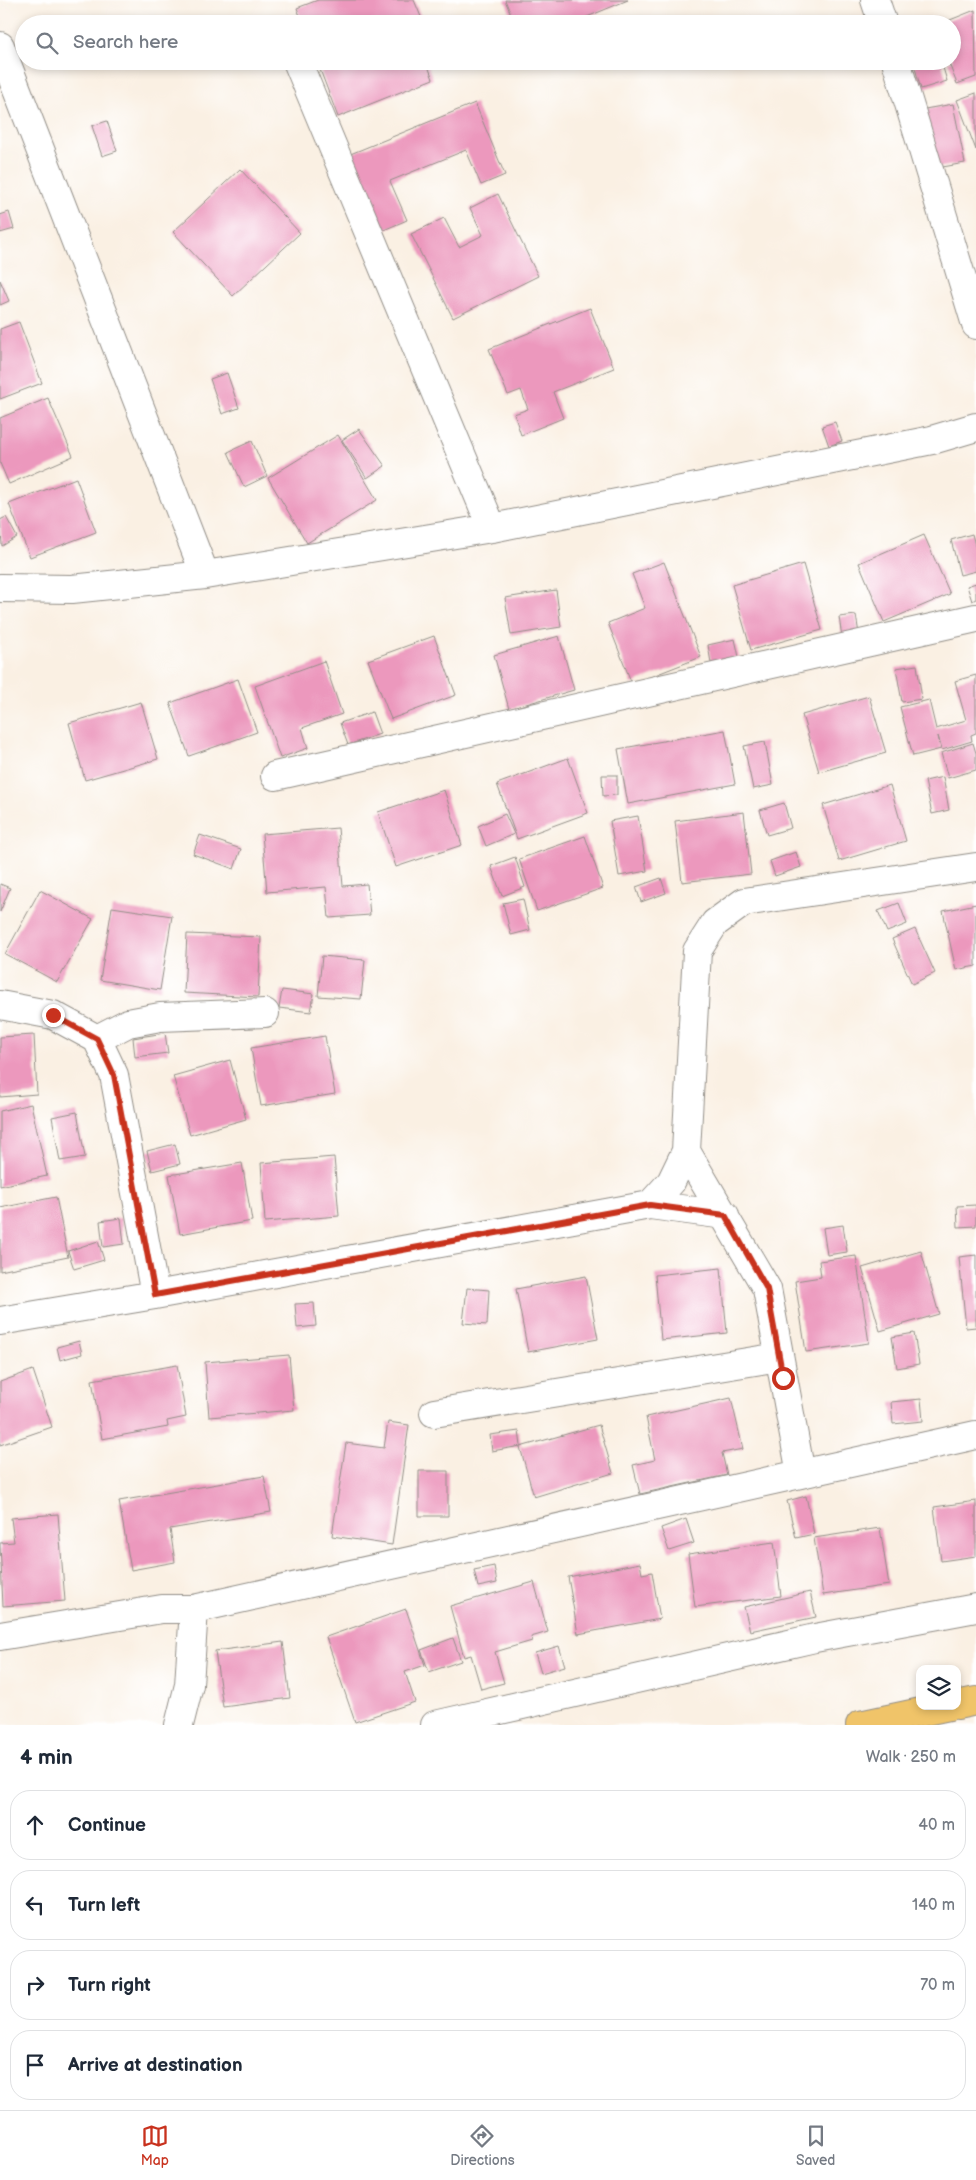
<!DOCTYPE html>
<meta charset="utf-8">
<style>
body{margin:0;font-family:"Balsamiq Sans",sans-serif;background:#f2f2f3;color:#1f2937}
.controls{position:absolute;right:15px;bottom:15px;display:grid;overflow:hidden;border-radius:10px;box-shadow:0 2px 8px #0003}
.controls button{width:45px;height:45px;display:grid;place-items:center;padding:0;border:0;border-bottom:1px solid #e0e1e3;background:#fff;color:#1f2937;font:25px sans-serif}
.stop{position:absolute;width:15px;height:15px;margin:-11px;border:4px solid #c8321e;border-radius:50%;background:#fff}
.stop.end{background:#c8321e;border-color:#fff;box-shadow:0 1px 5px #0008}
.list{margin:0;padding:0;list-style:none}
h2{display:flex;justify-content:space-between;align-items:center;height:65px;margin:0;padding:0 20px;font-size:21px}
h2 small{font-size:16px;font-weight:400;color:#747a83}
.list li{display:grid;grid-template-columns:32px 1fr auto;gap:15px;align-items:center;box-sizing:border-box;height:70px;margin:0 10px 10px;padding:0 10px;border:1px solid #e0e1e3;border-radius:20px}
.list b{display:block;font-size:19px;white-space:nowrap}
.list em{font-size:16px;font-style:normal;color:#747a83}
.icon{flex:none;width:28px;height:28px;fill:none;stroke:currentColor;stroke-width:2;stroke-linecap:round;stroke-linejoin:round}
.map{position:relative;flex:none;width:976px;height:1725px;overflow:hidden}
.search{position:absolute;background:#fff;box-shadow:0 2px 8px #0003;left:15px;right:15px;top:15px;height:55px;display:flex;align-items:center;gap:12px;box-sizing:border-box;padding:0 18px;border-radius:28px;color:#747a83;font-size:19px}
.sheet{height:385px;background:#fff}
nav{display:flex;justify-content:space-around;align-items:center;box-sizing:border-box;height:70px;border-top:1px solid #e0e1e3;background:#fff;font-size:14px;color:#747a83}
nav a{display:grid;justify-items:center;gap:2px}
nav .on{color:#c8321e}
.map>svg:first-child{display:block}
.building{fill:#ec98bd}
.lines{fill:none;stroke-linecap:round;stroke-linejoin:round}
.minor-casing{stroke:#928e87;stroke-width:30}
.major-casing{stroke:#928e87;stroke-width:30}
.minor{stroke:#fff;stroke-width:28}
.major{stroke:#f0c469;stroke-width:28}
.route{stroke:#c8321e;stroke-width:6}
</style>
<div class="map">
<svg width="976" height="1725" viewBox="0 0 976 1725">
<rect width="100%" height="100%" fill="#fff"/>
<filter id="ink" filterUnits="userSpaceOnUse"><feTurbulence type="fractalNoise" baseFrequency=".02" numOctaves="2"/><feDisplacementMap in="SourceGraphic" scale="10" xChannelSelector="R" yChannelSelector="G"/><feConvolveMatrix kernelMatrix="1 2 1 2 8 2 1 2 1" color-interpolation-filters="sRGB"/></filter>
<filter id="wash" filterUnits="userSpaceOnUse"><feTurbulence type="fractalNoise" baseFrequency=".0096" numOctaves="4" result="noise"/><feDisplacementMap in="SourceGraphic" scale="20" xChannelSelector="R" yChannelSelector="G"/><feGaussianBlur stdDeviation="1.12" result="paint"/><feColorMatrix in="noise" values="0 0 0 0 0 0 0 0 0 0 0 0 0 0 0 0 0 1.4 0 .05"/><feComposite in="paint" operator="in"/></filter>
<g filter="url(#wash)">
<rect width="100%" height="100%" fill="#faf0e3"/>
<g id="blocks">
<path class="building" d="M318 0H414L424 24H303L297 8Z
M505 0H628L570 24H515Z
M975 10 976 77 957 84 948 61H952V24H940Z
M304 61H426L433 79 338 117 319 67 308 72Z
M913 61H941L947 81 921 89Z
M976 93V150L957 100Z
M475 103 505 175 481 185 466 150 390 181 407 220 379 232 348 155Z
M953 104 965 163 937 168 925 109Z
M107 121 117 151 102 156 92 126Z
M240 169 300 233 233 296 173 232Z
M498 194 538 276 453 318 411 234 444 218 459 247 483 235 470 208Z
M9 212 14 229 0 233V215Z
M0 280 9 301 0 305Z
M590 308 614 368 553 392 563 418 521 435 514 414 528 409 521 390 508 395 489 349Z
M19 322 42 383 0 399V329Z
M227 373 239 408 222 414 210 379Z
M48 398 73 456 9 484 0 463V418Z
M835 422 842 441 829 446 822 426Z
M359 429 385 466 367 478 342 440Z
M338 435 377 500 307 543 268 478Z
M252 441 267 476 244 487 228 452Z
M76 478 96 532 30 557 9 504Z
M6 517 17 537 2 546 0 520Z
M972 534 976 549V571L960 575 951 540Z
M924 535 950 594 884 622 859 563Z
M664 562 701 657 632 684 608 623 645 608 632 574Z
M803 564 822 630 751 650 732 585Z
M976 583V599L972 601 967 586Z
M556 590 561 627 511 635 505 598Z
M856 615 859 634 842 637 839 617Z
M434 636 456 695 391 719 368 660Z
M559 636 574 690 509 709 494 655Z
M735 639 739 657 711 663 708 645Z
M324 661 342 714 302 728 308 748 280 758 255 686Z
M917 665 922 699 902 702 896 668Z
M976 675V733L971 735 972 741 942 750 938 736 941 749 913 756 900 707 929 700 936 729 966 720 955 681Z
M238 679 257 732 189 756 170 703Z
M869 696 886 753 819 772 802 715Z
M141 702 158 759 85 780 69 723Z
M372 712 380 734 348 745 340 723Z
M725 730 735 784 628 804 618 749Z
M765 742 773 785 753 789 744 746Z
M973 743 976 753V770L948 778 941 753Z
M568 758 588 813 517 839 497 784Z
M602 775H617V795L603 796Z
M943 777 949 810 932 814 925 781Z
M890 785 906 841 839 861 823 805Z
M444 790 462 845 396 867 378 812Z
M784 803 791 828 767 835 760 810Z
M744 812 751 874 682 882 675 821Z
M505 814 514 834 486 846 478 826Z
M638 816 647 871 619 876 610 821Z
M338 828 343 886 367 884 370 915 329 918 326 887 267 892 262 834Z
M200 835 241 849 234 869 193 854Z
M585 836 603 888 537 911 519 859Z
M796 852 801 867 775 876 770 861Z
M515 857 525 887 502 896 491 866Z
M661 878 666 893 641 902 636 887Z
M0 884 10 888 0 912Z
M40 890 93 919 57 982 5 954Z
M523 899 530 930 511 935 503 903Z
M899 903 907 924 887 932 878 911Z
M976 904V966L956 970 943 911Z
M112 907 172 916 160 990 100 980Z
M915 929 935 973 912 984 892 939Z
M187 934 261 937 258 997 184 993Z
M322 956 365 960 361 999 318 996Z
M282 990 314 994 311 1012 279 1008Z
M165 1033 168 1053 135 1057 133 1038Z
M34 1035 37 1094 0 1097V1037Z
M325 1036 335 1094 261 1106 251 1048Z
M230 1060 246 1119 190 1135 173 1076Z
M31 1104 47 1176 0 1186V1111Z
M77 1112 85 1157 60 1161 52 1117Z
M175 1144 180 1164 152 1171 147 1151Z
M334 1157 339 1216 265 1222 261 1163Z
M242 1163 252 1221 180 1234 169 1175Z
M56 1197 68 1257 0 1271V1208Z
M976 1205V1226L958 1227 957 1206Z
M121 1218 124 1244 103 1247 100 1221Z
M843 1225 847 1252 827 1255 823 1228Z
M98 1241 104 1260 74 1269 68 1251Z
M921 1251 939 1314 880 1331 862 1268Z
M976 1255V1327L966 1328 959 1257Z
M856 1256 869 1343 806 1352 795 1281 821 1277 819 1261Z
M721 1268 727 1333 661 1340 655 1275Z
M586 1276 598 1339 528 1352 516 1289Z
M467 1288 489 1290 487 1325 463 1323Z
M314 1303 316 1326 297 1328 295 1304Z
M914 1333 919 1364 897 1368 892 1337Z
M79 1341 82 1354 60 1360 57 1347Z
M289 1355 294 1410 209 1417 205 1362Z
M177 1365 186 1417 167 1421 168 1427 102 1439 92 1380Z
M33 1370 52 1427 0 1445V1382Z
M731 1398 743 1449 722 1453 727 1475 640 1494 633 1465 655 1460 646 1417Z
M921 1399 923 1421 893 1424 891 1402Z
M388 1422 409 1425 392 1545 332 1536 346 1443 384 1448Z
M599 1425 613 1473 534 1497 520 1447Z
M519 1431 521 1446 492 1451 490 1435Z
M419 1471H448V1516H419Z
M264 1476 271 1512 170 1529 175 1562 131 1570 119 1501Z
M806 1496 814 1534 796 1538 787 1501Z
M976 1501V1556L941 1561 934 1507Z
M58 1514 65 1601 3 1606 0 1543 14 1542 11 1518Z
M686 1519 694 1543 669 1551 661 1528Z
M880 1528 889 1585 823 1595 814 1538Z
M774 1542 781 1596 695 1607 688 1554Z
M640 1563 642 1574 652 1572 660 1619 578 1634 568 1577Z
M494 1566 497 1583 478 1587 474 1570Z
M534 1582 548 1632 531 1637 532 1641 495 1652 504 1683 481 1689 471 1655 464 1657 450 1606Z
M810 1592 816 1617 750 1631 744 1607Z
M406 1609 425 1665 405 1672 415 1702 355 1722 326 1637Z
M453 1638 461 1661 429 1672 421 1650Z
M283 1642 290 1698 223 1707 215 1651Z
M559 1646 565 1666 541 1673 535 1653Z"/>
</g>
</g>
<g filter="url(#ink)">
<use href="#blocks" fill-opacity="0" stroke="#928e87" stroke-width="1"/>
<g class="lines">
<defs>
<path id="minor" d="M875 0 883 24
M0 46 205 575
M297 61 492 528
M896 61 976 325
M0 588 72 589 205 575 492 528 932 440 976 427
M275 776 976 618
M0 1005 53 1015 97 1039 114 1075 155 1295
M97 1039 128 1023 160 1017 265 1013
M686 1151 767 1289 801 1474
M650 1205 671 1182 686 1151 697 951 715 923 744 902 976 867
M0 1321 155 1295 650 1205 725 1215
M434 1413 779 1357
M0 1636 162 1609H194L976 1435
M179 1725 189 1685 194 1609
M435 1725 815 1638 976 1608"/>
<path id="major" d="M957 1705 976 1701
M860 1725 949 1706"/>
</defs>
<use href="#minor" class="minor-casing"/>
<use href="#major" class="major-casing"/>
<use href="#minor" class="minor"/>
<use href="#major" class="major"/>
</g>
</g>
<g class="lines" filter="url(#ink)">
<path class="route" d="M53 1015 97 1039 114 1075 155 1295 650 1205 725 1215 767 1289 783 1378"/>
</g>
</svg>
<div class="controls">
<button><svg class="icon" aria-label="layers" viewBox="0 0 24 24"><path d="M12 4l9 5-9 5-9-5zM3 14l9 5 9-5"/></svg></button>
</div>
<div class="stop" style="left:783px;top:1378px"></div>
<div class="stop end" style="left:53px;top:1015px"></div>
<div class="search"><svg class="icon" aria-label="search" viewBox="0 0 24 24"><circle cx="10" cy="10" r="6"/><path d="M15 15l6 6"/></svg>Search here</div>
</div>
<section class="sheet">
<h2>4 min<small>Walk · 250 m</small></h2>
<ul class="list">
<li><svg class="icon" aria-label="ahead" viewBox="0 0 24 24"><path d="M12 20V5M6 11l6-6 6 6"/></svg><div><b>Continue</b></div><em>40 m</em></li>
<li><svg class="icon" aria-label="left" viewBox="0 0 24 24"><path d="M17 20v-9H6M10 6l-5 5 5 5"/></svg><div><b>Turn left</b></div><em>140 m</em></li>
<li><svg class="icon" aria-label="right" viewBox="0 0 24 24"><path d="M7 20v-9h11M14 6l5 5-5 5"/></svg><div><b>Turn right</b></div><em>70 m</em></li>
<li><svg class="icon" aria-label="arrive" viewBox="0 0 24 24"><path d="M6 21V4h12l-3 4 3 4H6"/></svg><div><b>Arrive at destination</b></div></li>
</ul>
</section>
<nav>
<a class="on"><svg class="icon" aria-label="map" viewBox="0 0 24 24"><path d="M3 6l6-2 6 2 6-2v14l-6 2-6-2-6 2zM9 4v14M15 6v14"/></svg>Map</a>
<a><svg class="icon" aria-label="directions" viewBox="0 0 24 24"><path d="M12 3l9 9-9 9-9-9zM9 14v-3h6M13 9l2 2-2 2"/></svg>Directions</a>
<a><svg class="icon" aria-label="saved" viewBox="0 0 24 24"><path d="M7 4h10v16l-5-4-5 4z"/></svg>Saved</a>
</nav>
